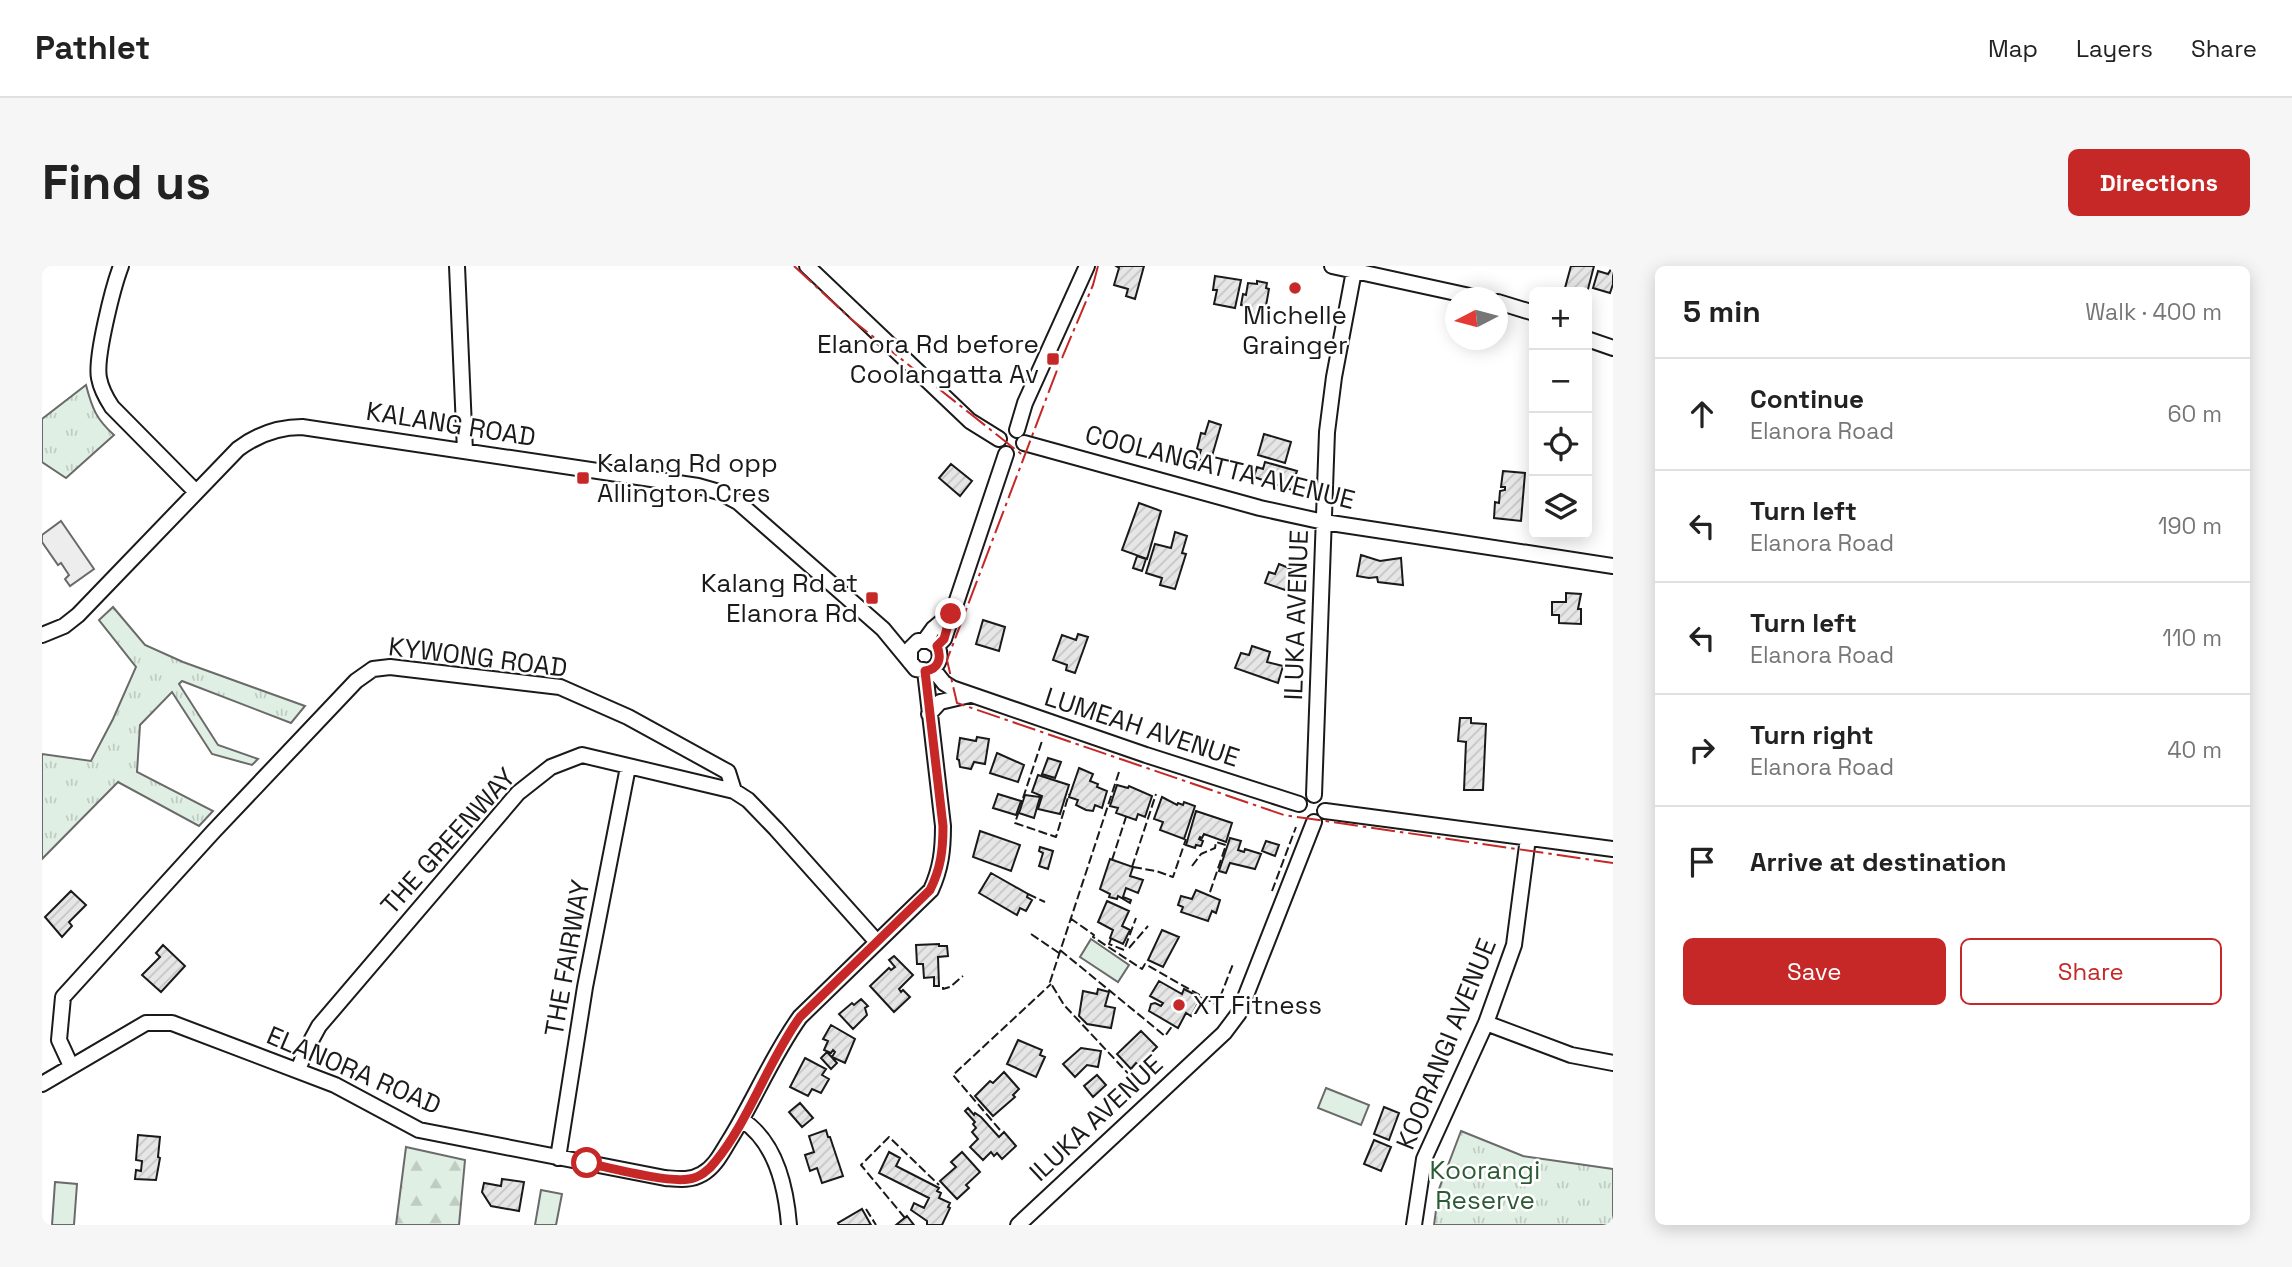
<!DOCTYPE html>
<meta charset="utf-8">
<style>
body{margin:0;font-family:"Space Grotesk",sans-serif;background:#f6f6f6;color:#222}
.controls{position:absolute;right:21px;top:21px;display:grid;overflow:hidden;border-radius:10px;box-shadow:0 4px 18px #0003}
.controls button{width:63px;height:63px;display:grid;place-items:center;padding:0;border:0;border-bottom:2px solid #e0e0e0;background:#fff;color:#222;font:35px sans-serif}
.compass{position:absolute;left:1403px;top:21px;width:63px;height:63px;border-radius:50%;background:#fff;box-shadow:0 4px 18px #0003;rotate:264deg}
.stop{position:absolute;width:21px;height:21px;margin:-16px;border:5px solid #c62828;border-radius:50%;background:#fff}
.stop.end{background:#c62828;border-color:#fff;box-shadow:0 2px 7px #0008}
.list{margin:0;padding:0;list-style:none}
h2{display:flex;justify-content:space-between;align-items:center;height:91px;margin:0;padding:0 28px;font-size:30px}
h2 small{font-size:23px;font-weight:400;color:#767676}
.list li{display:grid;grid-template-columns:46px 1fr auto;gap:21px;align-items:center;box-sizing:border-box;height:112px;padding:0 28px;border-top:2px solid #e0e0e0}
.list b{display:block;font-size:26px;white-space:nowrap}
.list p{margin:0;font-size:23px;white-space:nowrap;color:#767676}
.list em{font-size:23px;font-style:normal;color:#767676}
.actions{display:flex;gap:14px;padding:21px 28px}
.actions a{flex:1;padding:16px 0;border:2px solid #c62828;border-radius:10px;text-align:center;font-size:24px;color:#c62828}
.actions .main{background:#c62828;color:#fff}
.icon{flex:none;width:38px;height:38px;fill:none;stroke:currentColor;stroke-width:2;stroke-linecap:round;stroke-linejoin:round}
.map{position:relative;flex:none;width:1571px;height:959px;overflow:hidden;border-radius:10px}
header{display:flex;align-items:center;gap:42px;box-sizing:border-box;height:98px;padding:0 35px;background:#fff;border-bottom:2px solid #e0e0e0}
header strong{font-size:33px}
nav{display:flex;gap:38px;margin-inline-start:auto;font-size:24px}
.intro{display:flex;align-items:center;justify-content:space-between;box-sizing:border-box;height:168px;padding:0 42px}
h1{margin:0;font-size:49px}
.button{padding:18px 32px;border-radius:10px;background:#c62828;color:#fff;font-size:24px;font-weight:700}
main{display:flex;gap:42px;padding:0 42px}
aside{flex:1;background:#fff;border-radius:10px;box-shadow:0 4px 18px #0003}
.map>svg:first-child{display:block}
.forest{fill:url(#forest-firs);stroke:#6a6a6a;stroke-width:2}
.park{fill:url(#park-tufts);stroke:#6a6a6a;stroke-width:2}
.garden{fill:#e0efe3;stroke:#6a6a6a;stroke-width:2}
.parking{fill:#ededed;stroke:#6a6a6a;stroke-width:2}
.building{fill:url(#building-hatch);stroke:#1a1a1a;stroke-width:2}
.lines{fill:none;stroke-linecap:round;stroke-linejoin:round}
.minor-casing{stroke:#1a1a1a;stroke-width:18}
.minor{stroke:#fff;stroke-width:14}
.fence{stroke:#1a1a1a;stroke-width:2;stroke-dasharray:9 3.5;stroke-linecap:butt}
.power{stroke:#c62828;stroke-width:2;stroke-dasharray:24 5 3.5 5;stroke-linecap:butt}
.route{stroke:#c62828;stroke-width:9}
.poi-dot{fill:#c62828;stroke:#fff;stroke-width:2.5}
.labels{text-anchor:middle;stroke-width:5;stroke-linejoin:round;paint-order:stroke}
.poi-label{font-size:26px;fill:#1a1a1a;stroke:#fff;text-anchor:end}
.street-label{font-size:26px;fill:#1a1a1a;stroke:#fff}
.park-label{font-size:26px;fill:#2b5a34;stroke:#fff}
</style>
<header>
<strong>Pathlet</strong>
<nav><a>Map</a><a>Layers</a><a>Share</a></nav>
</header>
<div class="intro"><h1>Find us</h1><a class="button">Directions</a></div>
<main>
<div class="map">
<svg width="1571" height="959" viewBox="0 0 1571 959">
<defs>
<pattern id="forest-firs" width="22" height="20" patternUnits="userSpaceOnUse" patternTransform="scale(1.75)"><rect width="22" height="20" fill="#e0efe3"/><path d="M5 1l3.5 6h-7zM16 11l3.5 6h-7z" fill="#c0ccc2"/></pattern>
<pattern id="park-tufts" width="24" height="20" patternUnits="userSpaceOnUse" patternTransform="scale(1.75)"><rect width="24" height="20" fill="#e0efe3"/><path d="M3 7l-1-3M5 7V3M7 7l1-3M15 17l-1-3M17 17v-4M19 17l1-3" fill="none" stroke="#c0ccc2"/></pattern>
<pattern id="building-hatch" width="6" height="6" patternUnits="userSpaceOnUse" patternTransform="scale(1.75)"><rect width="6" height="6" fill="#e6e6e6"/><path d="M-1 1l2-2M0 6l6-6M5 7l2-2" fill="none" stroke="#c5c5c5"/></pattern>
</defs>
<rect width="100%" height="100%" fill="#fff"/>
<path class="forest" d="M364 881 423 894 417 959H354Z"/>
<path class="park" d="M44 119C50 142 54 153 72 169L24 212 0 196V153Z
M71 341 103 379 141 396 263 440 249 457 140 415 137 418 176 479 216 493 210 499 170 488 130 426 98 459 95 506 171 545 157 560 76 516 0 593V488L49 495 71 453 94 401 57 354Z
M1419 865 1481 890 1571 903V959H1392L1397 923Z"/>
<path class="garden" d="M1049 673 1087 699 1076 716 1038 691Z
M1284 822 1327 839 1319 859 1276 842Z
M13 916 35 918 32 959H10Z
M499 924 520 928 514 959H493Z"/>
<path class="parking" d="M19 255 52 303 28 320 23 313 27 309 19 297 16 299 0 276V269Z"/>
<path class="building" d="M1074 0H1102L1093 33 1084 30 1086 23 1072 19 1077 2Z
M1529 0H1552L1545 27 1530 26V23L1523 22Z
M1571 0V18L1568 27 1551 22 1556 5 1566 8Z
M1173 10 1199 14 1193 42 1172 38 1175 24H1171Z
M1215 15 1225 17 1224 22 1227 23 1222 51 1207 49 1209 41 1199 39 1201 28 1204 29 1206 17 1215 18Z
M1167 155 1179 159 1168 197 1156 193 1159 184 1155 183 1159 167 1163 168Z
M1222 168 1249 176 1243 197 1216 189Z
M1223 196 1255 205 1252 214 1256 215 1253 225 1212 211 1215 201 1221 203Z
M909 198 930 215 918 230 897 212Z
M1461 205 1483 207 1479 255 1452 252 1453 236 1457 237 1458 225 1463 224V221H1459Z
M1097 237 1119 245 1105 293 1080 284Z
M1133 266 1145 270 1140 287 1144 288 1133 323 1118 319 1120 312 1104 307 1113 278 1129 282Z
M1319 289 1338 295 1359 292 1361 319 1336 316 1335 311 1327 312 1315 310Z
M1095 290 1104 293 1100 305 1091 302Z
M1237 298 1252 304 1246 325 1223 317 1227 306 1233 308Z
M1524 327 1539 328 1536 343H1539V358L1517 357V349H1510V336H1524Z
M941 354 963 361 957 385 934 378Z
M1036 368 1046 371 1033 407 1024 404 1025 399 1011 394 1020 369 1034 374Z
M1210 380 1228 386 1225 396 1241 400 1236 417 1193 402 1199 387 1207 389Z
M1418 452H1429V457L1444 458 1441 524H1422L1424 476 1416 475Z
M935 471 947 473 943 498 932 496 929 503 918 501 917 494 915 493 918 472 934 475Z
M955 487 982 499 976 516 948 507Z
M1006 492 1019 496 1013 512 1000 508Z
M1037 502 1051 508 1048 515 1056 518 1055 521 1065 525 1060 542 1053 539 1051 545 1044 544 1034 539 1036 534 1027 531Z
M996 509 1027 519 1018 548 996 543 1000 530 990 526Z
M1075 519 1086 522 1087 520 1110 530 1103 551 1096 548 1094 554 1074 547 1076 542 1068 540Z
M956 528 979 535 974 549 951 542Z
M983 529 998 531 992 552 977 547Z
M1120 531 1135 539 1136 537 1141 539 1142 536 1153 540 1142 573 1118 564 1121 556 1112 553Z
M1154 545 1190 557 1184 576 1162 568 1160 572 1158 571 1157 573 1161 575 1159 580 1154 579 1153 582 1144 579Z
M938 565 978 579 969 605 931 591Z
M1188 572 1199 575 1196 584 1202 586 1203 583 1219 588 1213 603 1188 597 1184 607 1177 605Z
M1224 575 1237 579 1233 590 1220 585Z
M998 581 1011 585 1006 603 997 600 1001 587 997 585Z
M1068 593 1091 601 1088 610 1101 614 1096 627 1084 622 1081 631 1089 634 1088 637 1076 630 1075 633 1067 631 1068 628 1058 623Z
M949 607 986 628 985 631 990 634 984 645 978 642 975 649 937 627Z
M1154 624 1178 634 1174 647 1170 645 1166 655 1139 646 1141 641 1136 639 1139 630 1150 633Z
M29 625 44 639 27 656 30 660 20 671 3 651Z
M1065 635 1087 645 1080 660 1088 664 1081 678 1068 672 1071 664 1056 656Z
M1120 664 1137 671 1121 701 1106 694Z
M897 678V680H905L906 690 896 691 897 720H892V711L882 712 881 698H875L874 679Z
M121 679 143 700 119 726 100 709 118 691 114 687Z
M852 690 871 709 857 723 859 726 861 724 868 731 852 746 828 720 847 702 849 704 853 701 847 694Z
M1117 715 1140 728 1142 723 1159 732 1149 750 1144 747 1136 762 1107 745 1109 738 1113 737 1119 740 1121 737 1108 730Z
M1056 723 1067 726 1063 740 1073 742 1069 762 1045 758 1037 750 1041 725 1055 728Z
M819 733 826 740 823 742 825 749 811 763 797 748 810 737 812 739Z
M789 759 813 773 803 797 790 791 793 786 791 784 789 787 782 784 786 775 781 773Z
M1099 765 1115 781 1097 799 1094 797 1089 803 1075 788Z
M976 774 1000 784 998 789 1003 791 994 811 965 798Z
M1039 782 1059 785 1056 801 1045 799 1033 811 1021 798Z
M785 786 795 797 789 803 779 792Z
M763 792 784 803 780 809 787 813 779 827 770 823 766 830 748 821Z
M962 806 977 823 971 829 973 831 951 850 933 830 948 815 951 817Z
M1055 809 1064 819 1051 831 1042 820Z
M758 837 771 852 760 861 747 846Z
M1342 841 1357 847 1347 874 1332 868Z
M926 842 932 849 933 847 939 851 957 871 962 866 974 880 960 893 955 887 952 890 949 886 941 894 928 881 936 873 930 866 934 862 931 858 933 856 923 845Z
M784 864 786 871H788L801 910 780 917 775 902 768 905 763 889 772 886 767 870Z
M96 869 118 871 116 891 118 892 114 914 93 913 94 904 99 905 100 895 94 894Z
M1332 874 1349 881 1339 905 1322 898Z
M847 886 858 892 854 900 897 922 895 925 899 927 897 932 908 937 906 941 908 942 900 959H885V955L869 944 872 937 882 942 887 932 837 907Z
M920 886 938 906 924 919 927 922 915 933 898 915 914 901 909 896Z
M460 913 482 916 477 945 449 940 440 926 442 917 459 920Z
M820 943 829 959H797L796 957Z
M865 950 872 959H854Z"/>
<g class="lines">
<defs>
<path id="minor" d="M79 0C71 21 53 92 57 112 59 123 64 132 70 141L154 226
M415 0 423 185
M765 0 928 155 957 173
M1290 0 1437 32
M1456 36 1492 47
M1545 73 1571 82
M975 164 983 137 1045 0
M982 177 1218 242 1282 256 1571 300
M0 369 22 360 36 349 196 183C216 168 236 161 260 161L656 220 677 226 696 236 841 363 874 403 887 405C898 399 900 390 895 380L887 375H876L868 383V396
M883 374 891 363 909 348
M895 380 902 373 964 188
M891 403 902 417 910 422 1104 489 1257 538
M887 448 898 436 928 429
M1272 529 1285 166 1292 111 1312 5
M1283 545 1571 583
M1444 757 1529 789 1571 797
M29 800 17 774 21 731 171 566 314 415 331 403 348 401 518 421 586 451 686 506 692 525 706 534 734 563 835 676
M256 804 264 784 277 760 476 527 509 501 540 489 692 525
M0 818 104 757H130L293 819 377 864 623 912C636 913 648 915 660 908 673 901 680 886 687 875 712 835 730 790 758 751L889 624C899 602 901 584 901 560L883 405
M700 854C734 876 744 921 747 959
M516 892 543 721 586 501
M976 959 1182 767 1197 747 1272 556
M1372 959 1382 893 1444 757 1472 679 1486 572"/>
</defs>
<use href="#minor" class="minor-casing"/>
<use href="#minor" class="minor"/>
<path class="fence" d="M1077 506 1008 716 1022 739 1095 817
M981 532 1000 475
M977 545 973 557 1014 571 1027 528
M1070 594 1084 551
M1150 600 1159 588 1173 582 1174 576 1184 579 1167 629
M1090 601 1114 528
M1091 601 1114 605 1131 611 1144 573
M1230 625 1254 561
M986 628 1003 636
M1028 652 1052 669 1051 671 1100 703 1103 698 1175 739 1191 698
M989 668 1017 687
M1069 673 1067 678 1082 684 1094 652
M1087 682 1106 660
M1018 684 1123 770 1131 759
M901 721V723L908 721 921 710
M958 864 911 809 1009 718
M824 943 834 959
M863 952 819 899 847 871 897 919"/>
<path class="power" d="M752 0 810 54 983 191
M1056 0 1051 19 1017 99 905 394 915 437 1242 549 1571 597"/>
</g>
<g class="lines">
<path class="route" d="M545 897C569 902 626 917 647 913 657 912 667 904 673 896 708 853 725 797 758 751L888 624C899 602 901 584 901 560L883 405C897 403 900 392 895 380L902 373 909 348"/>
</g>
<g class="poi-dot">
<circle cx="1253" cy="22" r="7"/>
<rect x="1004" y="86" width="14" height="14" rx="3.5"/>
<rect x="534" y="205" width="14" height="14" rx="3.5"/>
<rect x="823" y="325" width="14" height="14" rx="3.5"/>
<circle cx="1137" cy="739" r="7"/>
</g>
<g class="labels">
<g class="poi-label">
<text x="1253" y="58" text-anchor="middle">Michelle<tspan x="1253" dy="30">Grainger</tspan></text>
<text x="997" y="87">Elanora Rd before<tspan x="997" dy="30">Coolangatta Av</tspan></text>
<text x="555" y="206" text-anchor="start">Kalang Rd opp<tspan x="555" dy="30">Allington Cres</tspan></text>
<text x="816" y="326">Kalang Rd at<tspan x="816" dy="30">Elanora Rd</tspan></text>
<text x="1151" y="748" text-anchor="start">XT Fitness</text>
</g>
<g class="street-label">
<text transform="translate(409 158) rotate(9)" y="9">KALANG ROAD</text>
<text transform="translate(1178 201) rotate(14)" y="9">COOLANGATTA AVENUE</text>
<text transform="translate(1254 349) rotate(-88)" y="9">ILUKA AVENUE</text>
<text transform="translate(436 391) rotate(7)" y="9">KYWONG ROAD</text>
<text transform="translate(1100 461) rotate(18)" y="9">LUMEAH AVENUE</text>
<text transform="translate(406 575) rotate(-48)" y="9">THE GREENWAY</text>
<text transform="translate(525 692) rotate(-80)" y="9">THE FAIRWAY</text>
<text transform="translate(1404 778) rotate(-68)" y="9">KOORANGI AVENUE</text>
<text transform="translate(312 804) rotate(23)" y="9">ELANORA ROAD</text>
<text transform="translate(1054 852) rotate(-43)" y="9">ILUKA AVENUE</text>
</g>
<g class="park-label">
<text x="1443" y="913">Koorangi<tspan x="1443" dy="30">Reserve</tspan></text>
</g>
</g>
</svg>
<div class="controls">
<button>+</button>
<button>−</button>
<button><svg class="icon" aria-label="locate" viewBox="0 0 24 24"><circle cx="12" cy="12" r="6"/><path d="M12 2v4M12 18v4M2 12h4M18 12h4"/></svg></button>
<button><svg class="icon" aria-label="layers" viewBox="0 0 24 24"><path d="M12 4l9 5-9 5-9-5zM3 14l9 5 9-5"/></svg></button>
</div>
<svg class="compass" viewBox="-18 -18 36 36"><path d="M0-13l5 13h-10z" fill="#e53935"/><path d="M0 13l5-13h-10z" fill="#767676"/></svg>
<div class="stop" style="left:545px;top:897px"></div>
<div class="stop end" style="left:909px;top:348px"></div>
</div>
<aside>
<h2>5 min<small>Walk · 400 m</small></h2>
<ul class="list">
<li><svg class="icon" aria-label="ahead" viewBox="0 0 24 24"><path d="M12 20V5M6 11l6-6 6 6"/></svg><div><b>Continue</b><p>Elanora Road</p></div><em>60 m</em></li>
<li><svg class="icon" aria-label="left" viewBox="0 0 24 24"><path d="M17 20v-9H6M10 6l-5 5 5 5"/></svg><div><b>Turn left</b><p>Elanora Road</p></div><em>190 m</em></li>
<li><svg class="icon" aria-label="left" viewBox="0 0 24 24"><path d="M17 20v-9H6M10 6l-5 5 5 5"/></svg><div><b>Turn left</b><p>Elanora Road</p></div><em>110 m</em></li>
<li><svg class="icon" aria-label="right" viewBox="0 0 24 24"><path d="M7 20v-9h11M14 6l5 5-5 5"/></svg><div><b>Turn right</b><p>Elanora Road</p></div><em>40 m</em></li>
<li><svg class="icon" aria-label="arrive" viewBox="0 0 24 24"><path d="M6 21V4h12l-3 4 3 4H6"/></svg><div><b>Arrive at destination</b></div></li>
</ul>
<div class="actions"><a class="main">Save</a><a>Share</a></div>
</aside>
</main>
